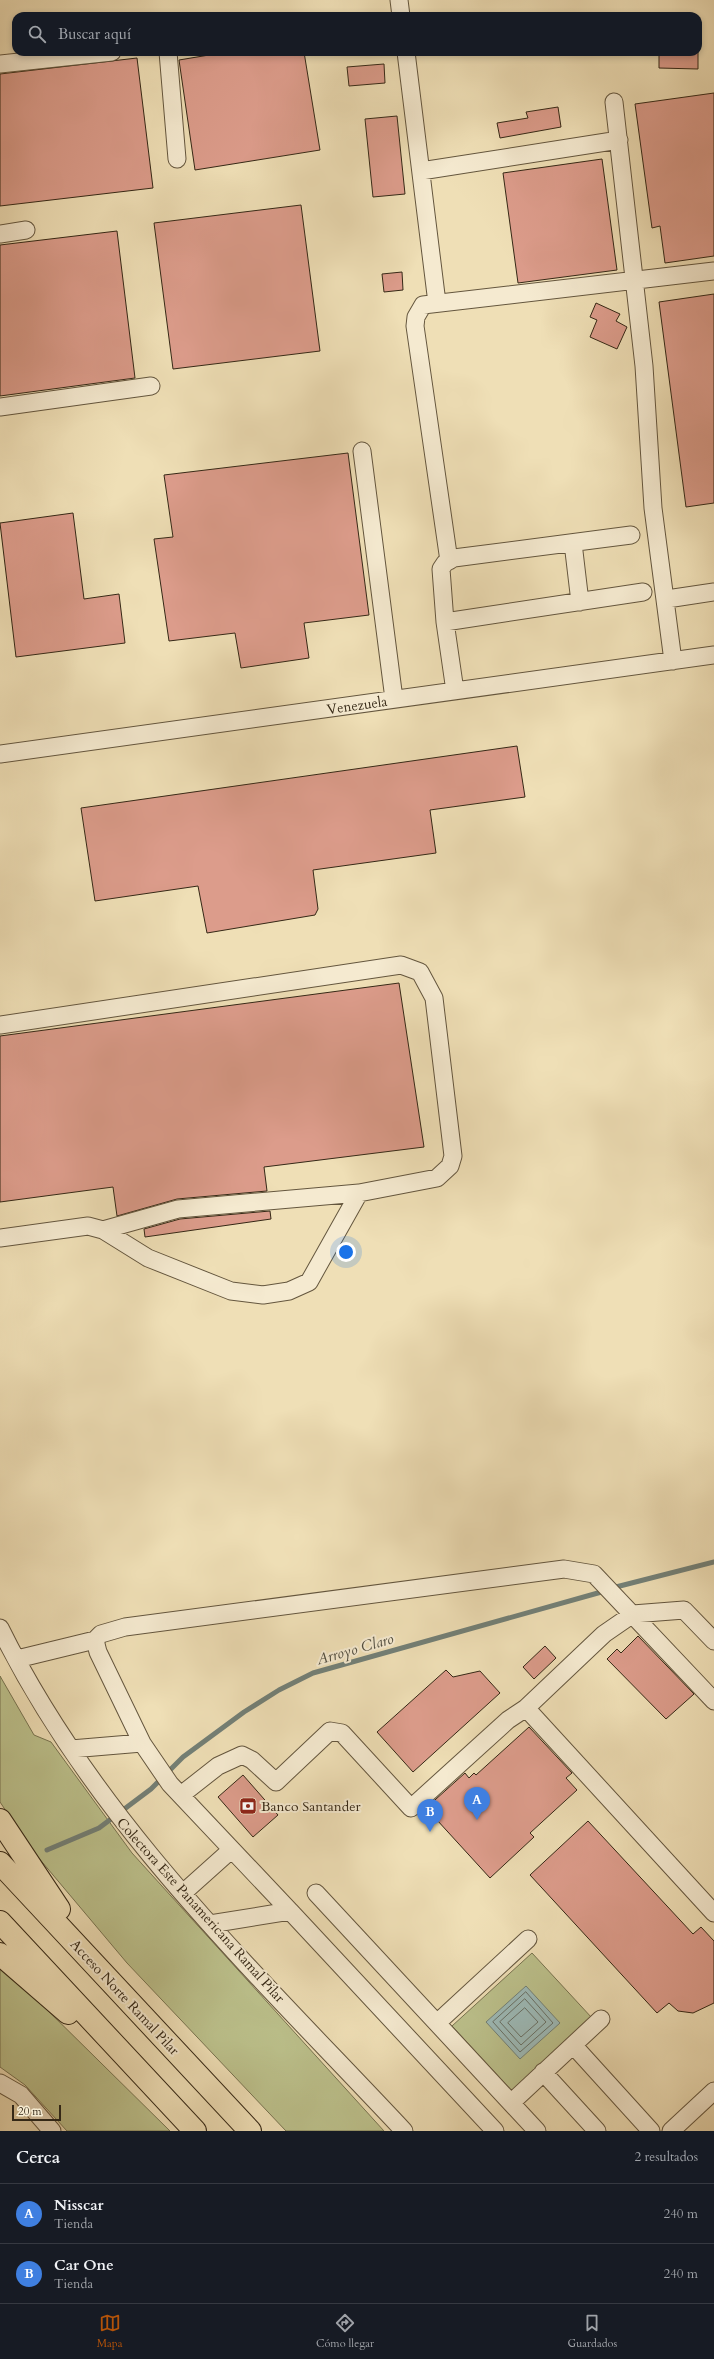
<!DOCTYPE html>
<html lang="es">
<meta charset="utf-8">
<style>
body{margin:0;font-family:Cardo,serif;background:#242831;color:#f1f3f6}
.scale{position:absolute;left:12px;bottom:10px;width:49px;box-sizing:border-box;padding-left:4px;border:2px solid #352816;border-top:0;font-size:11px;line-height:14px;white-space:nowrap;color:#352816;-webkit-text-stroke:3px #f5ead0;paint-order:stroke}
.you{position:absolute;left:346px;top:1252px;width:14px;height:14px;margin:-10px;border:3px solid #fff;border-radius:50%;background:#1a73e8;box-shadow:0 0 0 6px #1a73e833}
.badge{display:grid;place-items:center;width:26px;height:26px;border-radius:50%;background:#b45309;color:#fff;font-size:13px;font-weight:700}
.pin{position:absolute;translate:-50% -33px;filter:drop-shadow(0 1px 2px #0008)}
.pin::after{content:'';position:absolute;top:21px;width:14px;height:12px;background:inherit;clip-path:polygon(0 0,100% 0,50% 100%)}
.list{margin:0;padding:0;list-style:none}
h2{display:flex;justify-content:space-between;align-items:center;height:52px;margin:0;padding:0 16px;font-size:17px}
h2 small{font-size:13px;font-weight:400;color:#9ea1a6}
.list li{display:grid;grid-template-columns:26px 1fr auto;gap:12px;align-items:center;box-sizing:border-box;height:60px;padding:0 16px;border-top:1px solid #363941}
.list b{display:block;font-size:15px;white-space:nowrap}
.list p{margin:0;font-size:13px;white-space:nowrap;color:#9ea1a6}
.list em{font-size:13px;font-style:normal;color:#9ea1a6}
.icon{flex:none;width:22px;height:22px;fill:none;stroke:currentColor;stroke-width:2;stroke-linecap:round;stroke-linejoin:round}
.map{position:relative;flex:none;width:714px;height:2131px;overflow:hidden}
.search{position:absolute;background:#171b24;box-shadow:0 2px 6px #0003;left:12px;right:12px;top:12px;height:44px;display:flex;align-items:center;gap:10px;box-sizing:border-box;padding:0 14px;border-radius:12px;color:#9ea1a6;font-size:15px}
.sheet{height:172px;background:#171b24}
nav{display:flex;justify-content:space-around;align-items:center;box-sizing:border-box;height:56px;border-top:1px solid #363941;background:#171b24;font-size:11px;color:#9ea1a6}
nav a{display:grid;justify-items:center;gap:2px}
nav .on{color:#b45309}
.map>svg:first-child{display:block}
.green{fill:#bcc18c;stroke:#787451}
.water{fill:#9dbab7;stroke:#738077}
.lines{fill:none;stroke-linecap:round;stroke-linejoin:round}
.shore{stroke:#697166;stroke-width:1}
.stream{stroke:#738077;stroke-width:5}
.building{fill:#dc9c8b;stroke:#352816}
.minor-casing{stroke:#64563e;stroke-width:19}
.highway-casing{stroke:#352816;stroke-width:24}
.minor{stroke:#f5ead0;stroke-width:17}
.highway{stroke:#efdfb6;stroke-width:22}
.labels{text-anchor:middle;stroke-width:4;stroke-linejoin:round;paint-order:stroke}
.street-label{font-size:14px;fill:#352816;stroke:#f5ead0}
.poi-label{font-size:14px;fill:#352816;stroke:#f5ead0;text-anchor:start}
.water-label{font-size:15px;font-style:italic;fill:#4f4c3e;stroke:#f5ead0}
</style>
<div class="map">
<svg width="714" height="2131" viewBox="0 0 714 2131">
<rect width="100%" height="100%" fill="#efdfb6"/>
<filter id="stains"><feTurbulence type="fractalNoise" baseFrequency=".005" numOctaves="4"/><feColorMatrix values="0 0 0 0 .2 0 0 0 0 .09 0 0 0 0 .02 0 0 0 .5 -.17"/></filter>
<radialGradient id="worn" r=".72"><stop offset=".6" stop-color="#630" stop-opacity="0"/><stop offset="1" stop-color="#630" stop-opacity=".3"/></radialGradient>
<path class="green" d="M0 1676 34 1735 51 1742 132 1853 384 2131H286L127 1963 32 1850 0 1802Z
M532 1953 592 2018 512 2091 452 2026Z
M0 1967 28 1991 170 2131H67L25 2085 0 2067Z"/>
<path class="water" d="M526 1986 560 2023 520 2059 486 2022Z"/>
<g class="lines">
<path class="shore" d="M526 1992 553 2023 520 2052 493 2022Z
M525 1999 546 2022 521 2045 500 2022Z
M525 2008 538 2022 521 2037 508 2023Z"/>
<path class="stream" d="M612 1588 714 1562
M47 1850 99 1828 151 1789 183 1757 244 1712 279 1690 313 1673 605 1591"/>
</g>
<path class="building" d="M227 52H304L320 150 195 170 179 60Z
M659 52H698V69L659 68Z
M137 58 153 188 0 206V74Z
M384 64 385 83 349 86 347 67Z
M714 93V256L665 263 660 226 652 228 635 104Z
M558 107 561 127 500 138 497 123 528 118 526 112Z
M397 116 405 194 373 197 365 119Z
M602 159 617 270 518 283 503 173Z
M301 205 320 351 173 369 154 223Z
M117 231 135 378 0 396V245Z
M402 272 403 290 384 292 382 274Z
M714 294V503L686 507 659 302Z
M596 303 620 314 616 321 627 327 617 349 590 337 597 320 590 317Z
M348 453 369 615 304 623 309 658 241 668 235 633 169 641 154 539 173 537 164 475Z
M73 513 84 599 119 594 125 643 16 657 0 523Z
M517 746 525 797 430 810 436 853 313 870 318 909 315 915 207 933 198 886 95 901 81 808Z
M399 983 424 1147 264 1167 267 1191 177 1199 117 1216 113 1187 0 1202V1036Z
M270 1211 271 1219 145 1237 144 1229 180 1219Z
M638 1636 694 1694 666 1719 607 1659 617 1649 621 1653Z
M545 1646 556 1658 534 1679 523 1667Z
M446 1670 453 1677 480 1671 500 1693 413 1772 377 1732Z
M529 1727 572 1773 566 1778 577 1790 530 1833 534 1837 490 1878 426 1808 465 1773 469 1778 474 1773 476 1775Z
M243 1775 278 1815 253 1837 218 1797Z
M588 1821 693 1934 701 1927 714 1941V2003L693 2013 678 2011 669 2003 657 2013 530 1875Z"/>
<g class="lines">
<defs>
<path id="minor" d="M399 0 401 16
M168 52 177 159
M406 52 437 303
M0 64 112 52
M614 102 644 366 653 508 673 661
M421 171 619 140
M0 234 26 230
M0 407 151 386
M362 451 394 699
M573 543 580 602
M449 561 415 326 416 317 423 305 714 271
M667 599 714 592
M445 622 441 569 445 563 454 558 631 535
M455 691 445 622 643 592
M0 754 714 655
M0 1025 401 965 420 972 434 998 453 1156 450 1166 437 1178 359 1193 309 1282 289 1291 263 1295 231 1291 148 1258 103 1230 88 1226 0 1238
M103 1230 178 1209 359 1193
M0 1628C96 1823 257 1974 404 2131
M17 1659 95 1640
M526 1708 714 1913
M71 1749 142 1743
M181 1795 218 1766 242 1755 252 1760 276 1782 330 1731 342 1733 411 1808 508 1720 526 1708 604 1634 633 1614 684 1610 714 1641
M183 1893 231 1850
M316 1893 537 2131
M290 1911 170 1784 142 1743 98 1652 95 1640 101 1634 125 1627 564 1569 594 1574 714 1701
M210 1924 290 1911 495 2131
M437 2023 528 1939
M573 2045 651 2131
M543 2072 597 2131
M0 2083 21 2095 52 2131
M512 2102 601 2019
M671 2131 714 2091"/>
<path id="highway" d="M0 1820 59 1909
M0 1863 250 2131
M0 1922 195 2131
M0 1954 68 2013"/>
</defs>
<use href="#minor" class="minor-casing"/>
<use href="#highway" class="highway-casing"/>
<use href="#minor" class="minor"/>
<use href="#highway" class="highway"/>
</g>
<defs>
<symbol id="bank-square" viewBox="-11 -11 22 22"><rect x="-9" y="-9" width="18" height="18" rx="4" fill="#8f2418" stroke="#f5ead0"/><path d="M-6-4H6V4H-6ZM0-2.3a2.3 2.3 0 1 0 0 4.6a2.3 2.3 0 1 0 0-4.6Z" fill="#fff"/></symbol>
</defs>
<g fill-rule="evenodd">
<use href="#bank-square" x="238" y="1796" width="20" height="20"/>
</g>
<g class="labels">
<g class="street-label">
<text transform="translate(357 705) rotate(-8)" y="5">Venezuela</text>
<text transform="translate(201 1910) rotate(48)" y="5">Colectora Este Panamericana Ramal Pilar</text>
<text transform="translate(125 1997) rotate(47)" y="5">Acceso Norte Ramal Pilar</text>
</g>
<g class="poi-label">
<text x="261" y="1811">Banco Santander</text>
</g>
<g class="water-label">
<text transform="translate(355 1649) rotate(-16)" y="5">Arroyo Claro</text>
</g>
</g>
<rect width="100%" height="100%" filter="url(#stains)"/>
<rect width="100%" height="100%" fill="url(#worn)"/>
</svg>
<div class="scale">20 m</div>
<div class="you"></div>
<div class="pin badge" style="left:477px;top:1820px;background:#3f7fe0">A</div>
<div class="pin badge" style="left:430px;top:1832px;background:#3f7fe0">B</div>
<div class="search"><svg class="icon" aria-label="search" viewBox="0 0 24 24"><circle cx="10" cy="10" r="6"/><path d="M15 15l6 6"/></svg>Buscar aquí</div>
</div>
<section class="sheet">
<h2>Cerca<small>2 resultados</small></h2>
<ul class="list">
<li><span class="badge" style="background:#3f7fe0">A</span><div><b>Nisscar</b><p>Tienda</p></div><em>240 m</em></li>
<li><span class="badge" style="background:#3f7fe0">B</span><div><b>Car One</b><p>Tienda</p></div><em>240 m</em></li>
</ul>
</section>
<nav>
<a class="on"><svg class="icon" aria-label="map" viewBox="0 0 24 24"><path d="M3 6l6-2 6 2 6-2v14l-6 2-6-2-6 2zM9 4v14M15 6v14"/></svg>Mapa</a>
<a><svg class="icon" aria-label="directions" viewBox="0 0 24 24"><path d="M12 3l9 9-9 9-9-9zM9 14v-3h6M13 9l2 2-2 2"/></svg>Cómo llegar</a>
<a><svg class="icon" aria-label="saved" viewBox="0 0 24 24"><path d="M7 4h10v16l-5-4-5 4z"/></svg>Guardados</a>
</nav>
